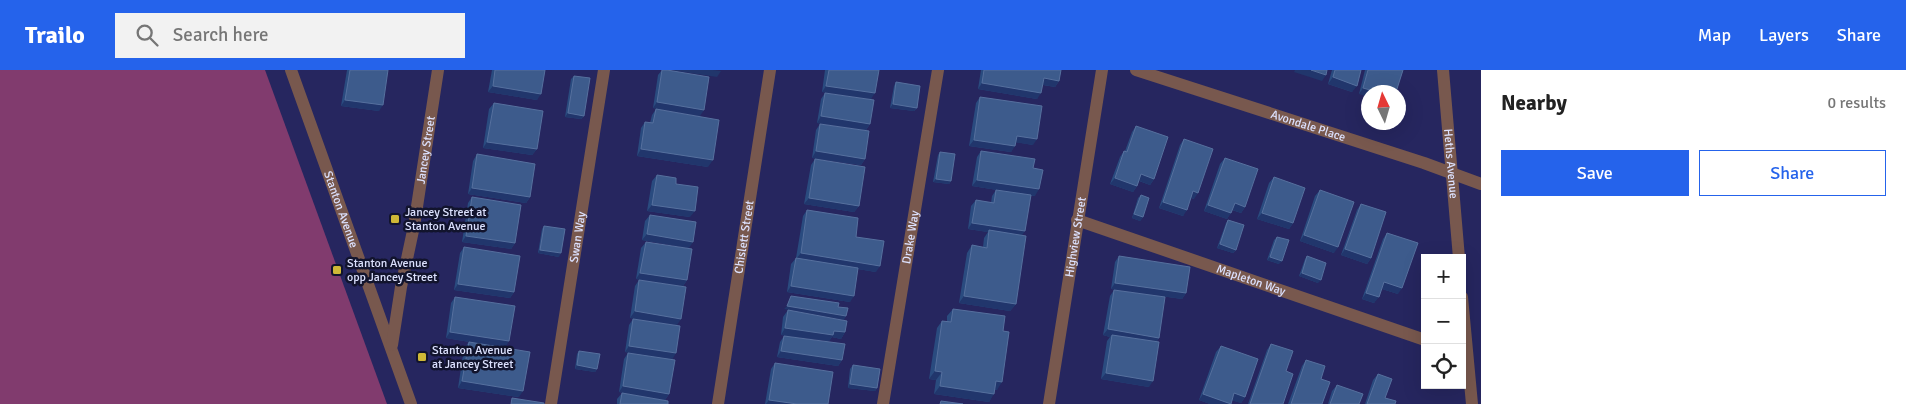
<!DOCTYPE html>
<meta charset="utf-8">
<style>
body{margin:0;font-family:Signika,sans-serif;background:#f2f2f2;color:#222}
.controls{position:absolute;right:15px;bottom:15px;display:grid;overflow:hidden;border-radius:0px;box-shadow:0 5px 20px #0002}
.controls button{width:45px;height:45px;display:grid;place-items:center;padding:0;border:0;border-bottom:1px solid #e0e0e0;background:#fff;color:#222;font:25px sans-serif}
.compass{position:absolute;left:1361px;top:15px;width:45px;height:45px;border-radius:50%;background:#fff;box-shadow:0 5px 20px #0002;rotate:355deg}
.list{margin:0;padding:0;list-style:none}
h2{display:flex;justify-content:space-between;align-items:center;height:65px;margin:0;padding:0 20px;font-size:21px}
h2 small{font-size:16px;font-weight:400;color:#767676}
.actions{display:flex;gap:10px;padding:15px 20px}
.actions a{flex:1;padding:11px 0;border:1px solid #2563eb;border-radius:0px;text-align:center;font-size:18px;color:#2563eb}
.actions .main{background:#2563eb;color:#fff}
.icon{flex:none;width:28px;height:28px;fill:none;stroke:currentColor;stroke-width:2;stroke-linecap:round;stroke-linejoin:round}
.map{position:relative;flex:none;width:1481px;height:334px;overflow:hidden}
header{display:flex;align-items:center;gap:30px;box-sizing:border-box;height:70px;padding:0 25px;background:#2563eb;color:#fff}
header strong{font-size:24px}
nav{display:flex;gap:28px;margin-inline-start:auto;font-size:18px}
.search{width:350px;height:45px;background:#f2f2f2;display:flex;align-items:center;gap:12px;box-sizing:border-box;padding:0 18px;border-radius:0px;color:#767676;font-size:19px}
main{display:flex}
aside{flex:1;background:#fff}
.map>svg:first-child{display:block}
.green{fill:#813b6e}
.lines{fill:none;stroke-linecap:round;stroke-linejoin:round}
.minor{stroke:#78584e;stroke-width:12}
.wall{fill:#2a4b7f}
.shaded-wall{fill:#21366c}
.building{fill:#3d5b8c;stroke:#56709e}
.poi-dot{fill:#cfb837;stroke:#12142d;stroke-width:2}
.labels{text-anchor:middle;stroke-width:5;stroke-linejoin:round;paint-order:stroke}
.street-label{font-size:12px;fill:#dce1fe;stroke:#12142d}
.poi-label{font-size:12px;fill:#dce1fe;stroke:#12142d;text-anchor:start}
</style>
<header>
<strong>Trailo</strong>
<div class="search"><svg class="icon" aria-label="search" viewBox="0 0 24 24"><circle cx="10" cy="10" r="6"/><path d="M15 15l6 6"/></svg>Search here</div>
<nav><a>Map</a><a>Layers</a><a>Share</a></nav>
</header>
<main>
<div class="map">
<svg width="1481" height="334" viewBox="0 0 1481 334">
<rect width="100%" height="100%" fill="#26265f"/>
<path class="green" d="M0 0H265L387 334H0Z"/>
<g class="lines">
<g class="minor">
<path id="s1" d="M291 0 411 334"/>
<path id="s2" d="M1136 0 1424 93 1481 114"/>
<path id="s3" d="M1443 0 1459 188"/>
<path id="s4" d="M1077 150 1425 270"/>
<path d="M1462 227 1472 334"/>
<path id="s5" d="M392 275 401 217 414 156 438 0"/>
<path id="s6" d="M551 334 604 0"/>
<path id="s7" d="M718 334 770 0"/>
<path id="s8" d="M883 334 938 0"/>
<path id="s9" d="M1049 334 1102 0"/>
</g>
</g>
<path class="wall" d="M347 0H388L379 41 341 36Z
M492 0H545L537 30 488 22Z
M662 0 700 46 653 38 658 5Z
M825 0H879L871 29 822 22Z
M981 0H1061L1059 11 1055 17 1043 15 1037 29 978 19Z
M1332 0H1361L1352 22 1328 14Z
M1365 0H1403L1359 24Z
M574 6 584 46 581 49 565 47 571 9Z
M896 12 917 38 914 41 890 38 894 16Z
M825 23 870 54 866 60 817 53 821 29Z
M980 27 1033 75 1016 72 1011 82 969 76 976 33Z
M494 33 537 79 532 85 483 78 489 39Z
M656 39 708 97 637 86 641 58 645 52 650 53 652 45Z
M820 54 865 89 861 95 812 88 816 60Z
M1136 56 1154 109 1150 115 1139 111 1137 116 1133 122 1110 114 1120 87 1124 81H1125L1132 62Z
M1184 69 1194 129 1191 128 1183 146 1159 138 1180 75Z
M981 81 1033 98 1035 126 972 116 977 87Z
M940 82 951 111 949 114 933 112 938 85Z
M477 84 530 127 526 133 468 124 473 91Z
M1225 88 1245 137 1241 143 1232 140 1227 149 1204 141 1220 94Z
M815 89 859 136 854 142 804 134 811 95Z
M657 105 676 114 690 147 647 141 652 111Z
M1274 107 1293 153 1289 159 1257 149 1269 113Z
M996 120 1022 166 1016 234 1010 241 959 233 967 183 972 175 983 177 984 168 988 162 968 159 971 136 976 130 991 133 992 126Z
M1320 120 1334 183 1300 171 1315 126Z
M1141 125 1143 147 1140 151 1132 148 1138 128Z
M472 127 515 173 511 179 462 172 468 133Z
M1361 134 1371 188 1367 194 1341 185 1357 140Z
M807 140 856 167 876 202 858 199 850 232 787 222 791 194 796 188 803 146Z
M650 145 689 178 642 170 645 151Z
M1228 150 1236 180 1233 183 1217 178 1226 153Z
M544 156 559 187 538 183 542 159Z
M1387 163 1398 224 1382 219 1374 233 1362 229 1383 169Z
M1277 167 1279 194 1267 190 1274 170Z
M646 172 687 210 683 216 636 209 641 178Z
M464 177 514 222 510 228 454 220 460 183Z
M1119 186 1186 223 1182 229 1111 219 1115 192Z
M1307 186 1318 213 1299 206 1305 189Z
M639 210 677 255 630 248 635 216Z
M1114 220 1159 268 1156 272 1149 317 1101 309 1107 271 1110 267 1103 265 1110 226Z
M455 227 505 278 446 268 451 233Z
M953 239 1003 261 997 320H995L989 332 934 324 936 310 929 309 937 258 942 251H947V246Z
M788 240 845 262 841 269 832 267 829 271 781 265 783 247Z
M633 249 672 290 625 282 629 255Z
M784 266 842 290 838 296 777 287 780 272Z
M469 272 519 327 458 318 464 278Z
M1271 274 1286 301 1283 334H1248L1267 280Z
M1221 276 1245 327 1241 333 1232 330 1231 334H1210L1199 330 1216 282Z
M579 281 597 299 595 302 575 299 577 284Z
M628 283 669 324 665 330 619 322 624 289Z
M1306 290 1321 309 1322 334H1288L1302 296Z
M775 293 828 334H765L771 299Z
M853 295 877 318 875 321 848 318 850 299Z
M1378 304 1385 328 1395 334H1365L1373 310Z
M1337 315 1359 334H1328L1332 321Z
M622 323 668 334H617V329Z"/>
<path class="shaded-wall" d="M670 0H713L721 1 717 7Z
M1295 0H1311L1326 5 1322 11 1294 2Z
M1333 7 1357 16 1352 22 1328 14Z
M1044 8 1059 11 1055 17 1039 14Z
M982 13 1041 23 1037 29 978 19Z
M493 16 541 24 537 30 488 22Z
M826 16 875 23 871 29 822 22Z
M1363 18 1377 22H1368V27L1359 24Z
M345 30 383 35 379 41 341 36Z
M657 32 704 40 700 46 653 38Z
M893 34 917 38 914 41 890 38Z
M568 43 584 46 581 49 565 47Z
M821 46 870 54 866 60 817 53Z
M1017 66 1037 69 1033 75 1012 72Z
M974 70 1015 76 1011 82 969 76Z
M487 72 537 79 532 85 483 78Z
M641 79 713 90 708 97 637 86Z
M816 81 865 89 861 95 812 88Z
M1141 104 1154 109 1150 115 1137 110Z
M1115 108 1137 116 1133 122 1110 114Z
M936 109 951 111 949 114 933 112Z
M977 110 1039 119 1035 126 972 116Z
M472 118 530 127 526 133 468 124Z
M1193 121 1198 123 1194 129 1189 127Z
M809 128 859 136 854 142 804 134Z
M1163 132 1187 140 1183 146 1159 138Z
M1235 133 1245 137 1241 143 1230 139Z
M652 135 695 141 690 147 647 141Z
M1208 135 1231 143 1227 149 1204 141Z
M1262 143 1293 153 1289 159 1257 149Z
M1134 144 1143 147 1140 151 1132 148Z
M972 153 1025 161 1021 167 989 160 988 162 968 159Z
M647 164 693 172 689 178 642 170Z
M1304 165 1338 177 1334 183 1300 171Z
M466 166 515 173 511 179 462 172Z
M1220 174 1236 180 1233 183 1217 178Z
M1345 179 1371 188 1367 194 1341 185Z
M540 180 561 183 559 187 538 183Z
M801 183 880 196 876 202 796 189Z
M1270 187 1282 191 1279 194 1267 190Z
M640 203 687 210 683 216 636 209Z
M1302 203 1321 210 1318 213 1299 206Z
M1384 212 1402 218 1398 224 1379 218Z
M1115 213 1186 223 1182 229 1111 219Z
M458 214 514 222 510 228 454 220Z
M791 216 854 226 850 232 787 222Z
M1366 223 1379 227 1374 233 1362 229Z
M964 226 1016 234 1010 241 959 233Z
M787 236 846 246 844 250 784 239Z
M635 241 681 249 677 255 630 248Z
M785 258 834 261 845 262 841 269 832 267 829 271 781 265Z
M1108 259 1159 268 1155 274 1112 265 1110 267 1103 265Z
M450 262 509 271 505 278 446 268Z
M629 276 676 283 672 290 625 282Z
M781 281 842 290 838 296 777 287Z
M577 295 597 299 595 302 575 299Z
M935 301 942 302 936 310 929 309Z
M1106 303 1153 311 1149 317 1101 309Z
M462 311 523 321 519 327 458 318Z
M996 311 1002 312 997 320 991 319Z
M850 314 877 318 875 321 848 318Z
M623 316 669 324 665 330 619 322Z
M940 316 994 324 989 332 934 324Z
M1234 323 1245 327 1241 333 1230 330Z
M1203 324 1231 334H1210L1199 330Z
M769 330 797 334H766Z"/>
<path class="building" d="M350 0H388L383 35 345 30Z
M495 0H545L541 24 493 16Z
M662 0H667L709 7 704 40 657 32Z
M829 0H879L875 23 826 16Z
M984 0H1061L1059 11 1044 8 1041 23 982 13Z
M1311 0H1327L1326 5Z
M1335 0H1361L1357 16 1333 7Z
M1368 0H1403L1396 22H1377L1363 18Z
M574 6 590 8 584 46 568 43Z
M896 12 920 16 917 38 893 34Z
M825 23 874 30 870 54 821 46Z
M980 27 1042 36 1037 69 1017 66 1015 76 974 70Z
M494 33 543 41 537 79 487 72Z
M656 39 719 50 713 90 641 79 645 52 653 53Z
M820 54 869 61 865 89 816 81Z
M1136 56 1168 67 1154 109 1141 104 1137 116 1115 108 1124 81 1127 82Z
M1184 69 1213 79 1198 123 1193 121 1187 140 1163 132Z
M981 81 1035 89 1033 98 1043 100 1039 119 977 110Z
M940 82 955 84 951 111 936 109Z
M477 84 535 94 530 127 472 118Z
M1225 88 1258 99 1245 137 1235 133 1231 143 1208 135Z
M815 89 865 97 859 136 809 128Z
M657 105 676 108V114L698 117 695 141 652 135Z
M1274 107 1305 118 1293 153 1262 143Z
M996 120 1031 125 1025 161 972 153 976 130 994 133Z
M1320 120 1354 132 1338 177 1304 165Z
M1141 125 1149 128 1143 147 1134 144Z
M472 127 521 135 515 173 466 166Z
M1361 134 1386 142 1371 188 1345 179Z
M807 140 858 148 856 167 884 171 880 196 801 183Z
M650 145 696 152 693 172 647 164Z
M1228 150 1244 155 1236 180 1220 174Z
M544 156 565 159 561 183 540 180Z
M989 160 1026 166 1016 234 964 226 972 175 987 178Z
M1387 163 1418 173 1402 218 1384 212 1379 227 1366 223Z
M1277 167 1289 170 1282 191 1270 187Z
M646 172 692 179 687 210 640 203Z
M464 177 520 186 514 222 458 214Z
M1119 186 1190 197 1186 223 1115 213Z
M1307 186 1326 193 1321 210 1302 203Z
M796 188 858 198 854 226 791 216Z
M639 210 686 217 681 249 635 241Z
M1114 220 1165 227 1159 268 1108 259Z
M791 226 839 233 838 237 848 238 846 246 787 236Z
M455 227 515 236 509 271 450 262Z
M953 239 1005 246 1003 261 1009 262 1002 312 996 311 994 324 940 316 942 302 935 301 942 251 951 252Z
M788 240 847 251 845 262 834 261 833 265 785 258Z
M633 249 680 256 676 283 629 276Z
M1112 265 1159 272 1153 311 1106 303Z
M784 266 845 274 842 290 781 281Z
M469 272 530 282 523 321 462 311Z
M1271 274 1293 281 1286 301 1293 304 1283 334H1250Z
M1221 276 1258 289 1245 327 1234 323 1231 334 1203 324Z
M579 281 600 284 597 299 577 295Z
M628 283 675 290 669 324 623 316Z
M1306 290 1325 296 1321 309 1330 312 1322 334H1291Z
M775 293 833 302 828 334H797L769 330Z
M853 295 880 299 877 318 850 314Z
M1378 304 1392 309 1385 328 1396 331 1395 334H1367Z
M1337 315 1363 324 1359 334H1330Z
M622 323 668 331V334H620Z
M512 328 544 333V334H511Z
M941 331 963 334H940Z"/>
<g class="poi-dot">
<rect x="390" y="144" width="10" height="10" rx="2.5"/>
<rect x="332" y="195" width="10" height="10" rx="2.5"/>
<rect x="417" y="282" width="10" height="10" rx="2.5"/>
</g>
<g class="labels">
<g class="street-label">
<text dy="4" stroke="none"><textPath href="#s2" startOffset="181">Avondale Place</textPath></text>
<text dy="4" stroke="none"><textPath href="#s5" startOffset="198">Jancey Street</textPath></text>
<text dy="4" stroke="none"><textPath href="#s3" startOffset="94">Heths Avenue</textPath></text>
<text dy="4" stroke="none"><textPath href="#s1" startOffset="148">Stanton Avenue</textPath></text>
<text dy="4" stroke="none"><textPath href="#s6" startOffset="169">Swan Way</textPath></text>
<text dy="4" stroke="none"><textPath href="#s7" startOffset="169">Chislett Street</textPath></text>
<text dy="4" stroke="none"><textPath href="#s8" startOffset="169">Drake Way</textPath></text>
<text dy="4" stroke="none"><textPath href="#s9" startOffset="169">Highview Street</textPath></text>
<text dy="4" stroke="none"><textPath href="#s4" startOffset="184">Mapleton Way</textPath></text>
</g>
<g class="poi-label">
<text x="405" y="146">Jancey Street at<tspan x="405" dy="14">Stanton Avenue</tspan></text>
<text x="347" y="197">Stanton Avenue<tspan x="347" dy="14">opp Jancey Street</tspan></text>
<text x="432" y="284">Stanton Avenue<tspan x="432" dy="14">at Jancey Street</tspan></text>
</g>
</g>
</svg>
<div class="controls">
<button>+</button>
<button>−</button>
<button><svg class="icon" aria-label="locate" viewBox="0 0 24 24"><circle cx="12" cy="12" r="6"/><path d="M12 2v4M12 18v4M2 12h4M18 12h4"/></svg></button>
</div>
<svg class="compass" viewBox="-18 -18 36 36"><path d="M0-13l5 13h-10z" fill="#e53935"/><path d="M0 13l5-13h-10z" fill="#767676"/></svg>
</div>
<aside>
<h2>Nearby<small>0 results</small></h2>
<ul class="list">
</ul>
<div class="actions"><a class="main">Save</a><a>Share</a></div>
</aside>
</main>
